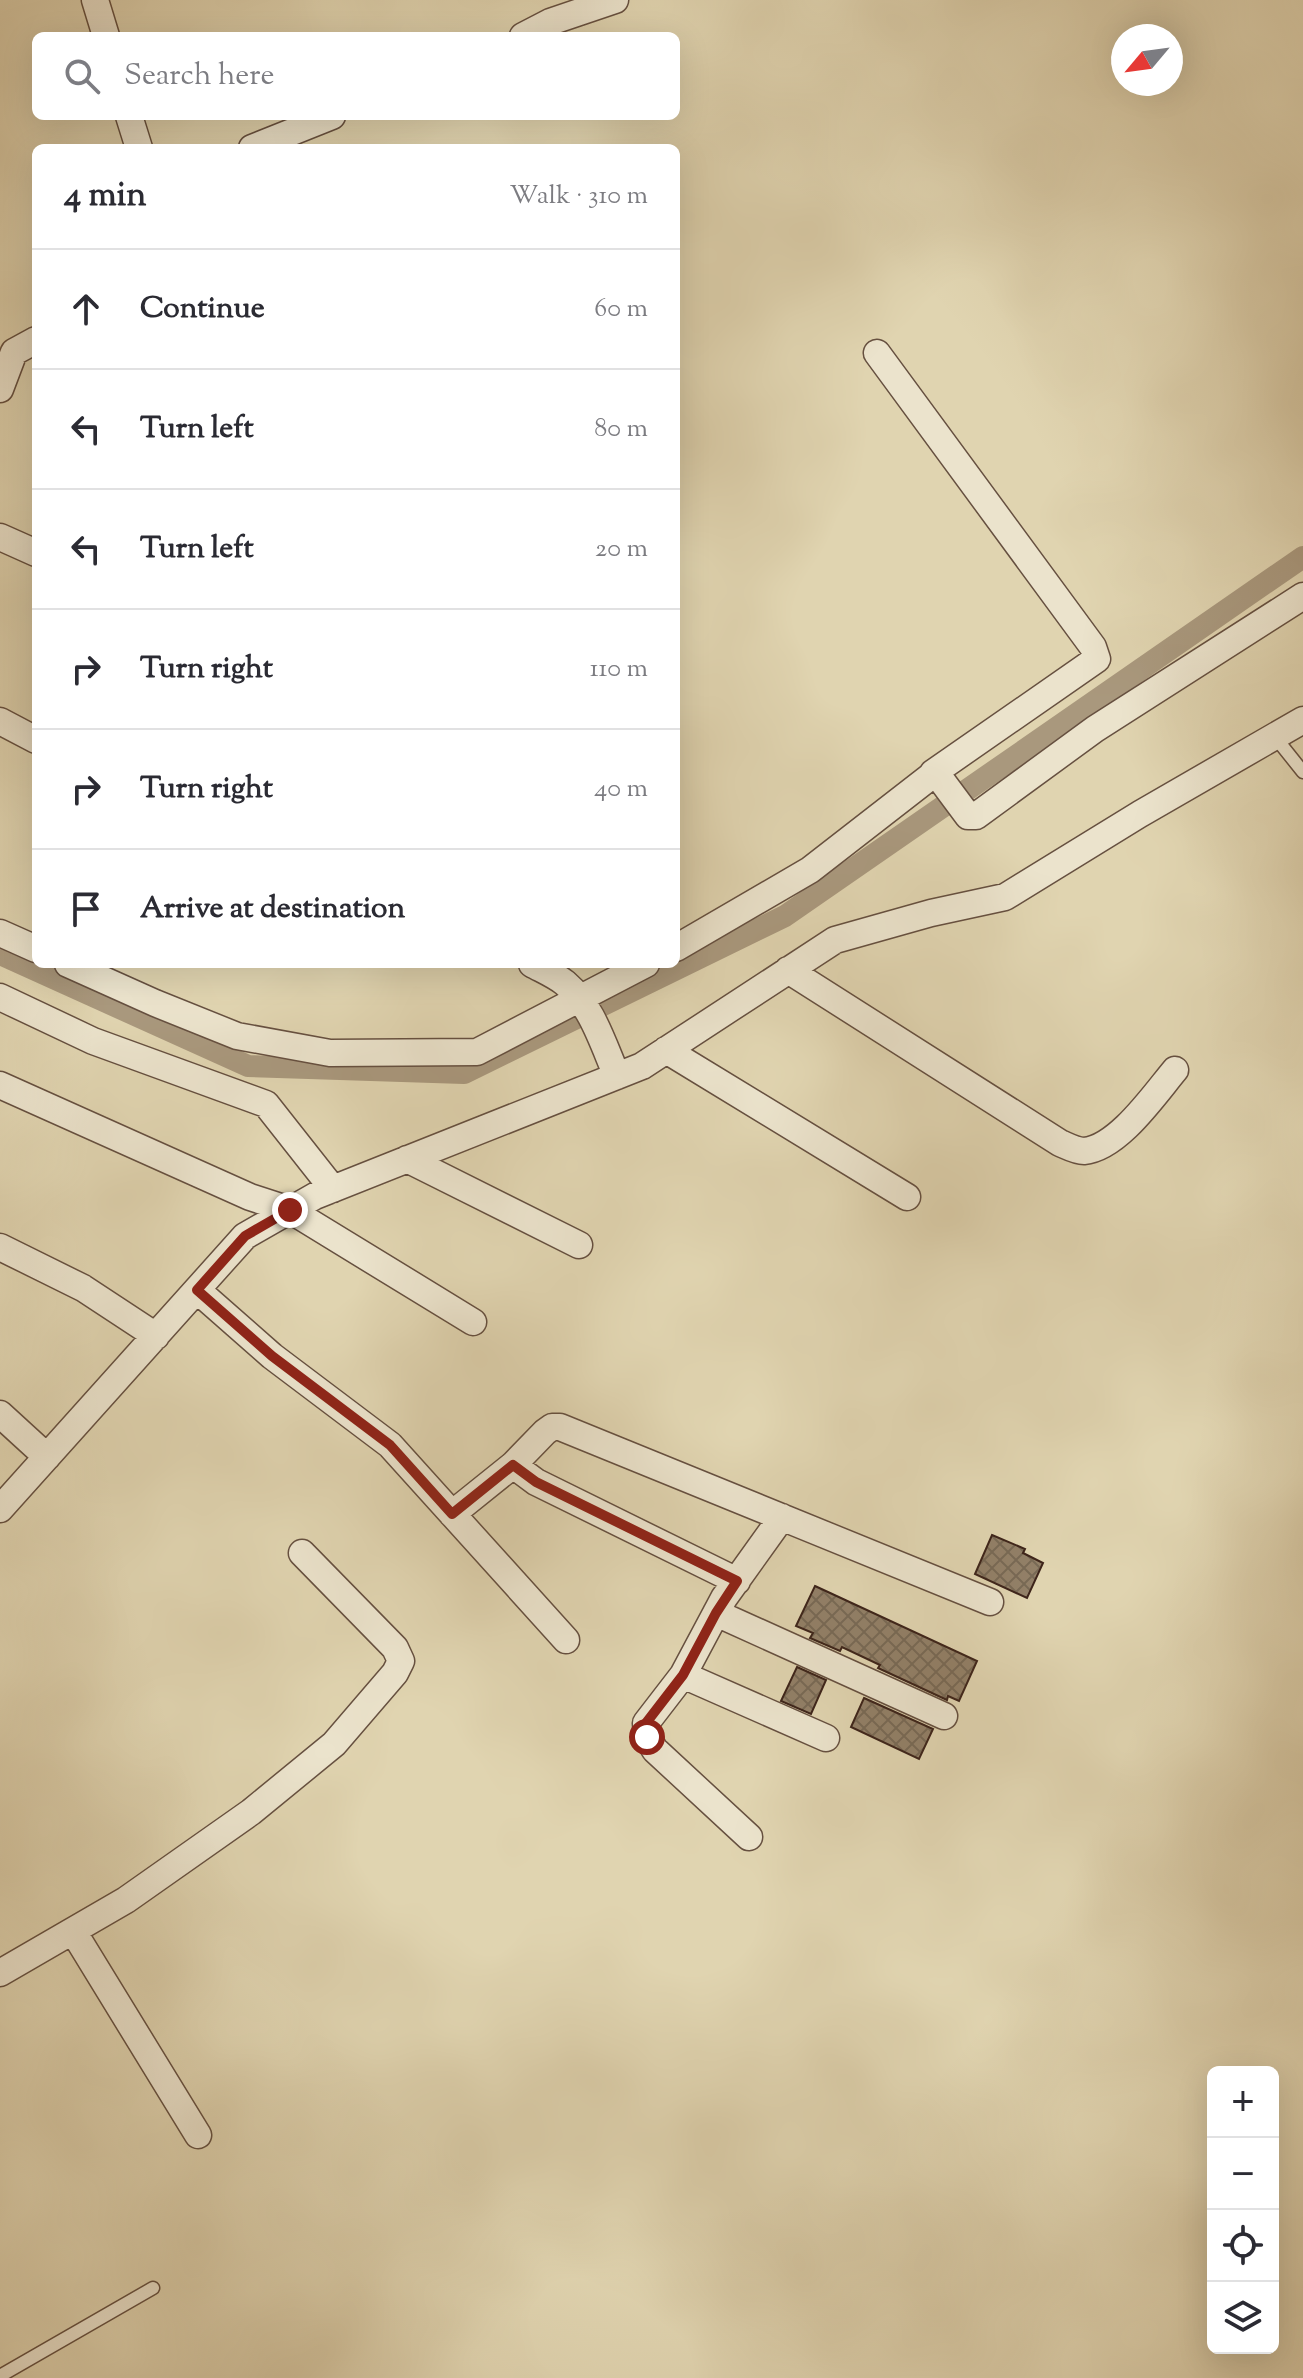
<!DOCTYPE html>
<meta charset="utf-8">
<style>
body{margin:0;font-family:"Sorts Mill Goudy",serif;background:#f2f2f3;color:#2b2b33}
.controls{position:absolute;right:24px;bottom:24px;display:grid;overflow:hidden;border-radius:12px;box-shadow:0 8px 32px #0002}
.controls button{width:72px;height:72px;display:grid;place-items:center;padding:0;border:0;border-bottom:2px solid #e1e1e2;background:#fff;color:#2b2b33;font:40px sans-serif}
.compass{position:absolute;left:1111px;top:24px;width:72px;height:72px;border-radius:50%;background:#fff;box-shadow:0 8px 32px #0002;rotate:241deg}
.stop{position:absolute;width:24px;height:24px;margin:-18px;border:6px solid #8f2418;border-radius:50%;background:#fff}
.stop.end{background:#8f2418;border-color:#fff;box-shadow:0 2px 8px #0008}
.list{margin:0;padding:0;list-style:none}
h2{display:flex;justify-content:space-between;align-items:center;height:104px;margin:0;padding:0 32px;font-size:34px}
h2 small{font-size:26px;font-weight:400;color:#7c7c81}
.list li{display:grid;grid-template-columns:52px 1fr auto;gap:24px;align-items:center;box-sizing:border-box;height:120px;padding:0 32px;border-top:2px solid #e1e1e2}
.list b{display:block;font-size:30px;white-space:nowrap}
.list em{font-size:26px;font-style:normal;color:#7c7c81}
.icon{flex:none;width:44px;height:44px;fill:none;stroke:currentColor;stroke-width:2;stroke-linecap:round;stroke-linejoin:round}
.map{position:relative;flex:none;width:1303px;height:2378px;overflow:hidden}
.search{position:absolute;background:#fff;box-shadow:0 8px 32px #0002;left:32px;top:32px;width:648px;height:88px;display:flex;align-items:center;gap:20px;box-sizing:border-box;padding:0 28px;border-radius:12px;color:#7c7c81;font-size:30px}
.panel{position:absolute;background:#fff;box-shadow:0 8px 32px #0002;left:32px;top:144px;width:648px;height:824px;border-radius:12px}
.map>svg:first-child{display:block}
.lines{fill:none;stroke-linecap:round;stroke-linejoin:round}
.canal{stroke:#a9987d;stroke-width:22}
.building{fill:url(#building-cross-hatch);stroke:#3d241a;stroke-width:2}
.lane-casing{stroke:#665040;stroke-width:15}
.street-casing{stroke:#665040;stroke-width:29}
.lane{stroke:#ebe3cc;stroke-width:12}
.street{stroke:#ebe3cc;stroke-width:26}
.route{stroke:#8f2418;stroke-width:10}
</style>
<div class="map">
<svg width="1303" height="2378" viewBox="0 0 1303 2378">
<defs>
<pattern id="building-cross-hatch" width="8" height="8" patternUnits="userSpaceOnUse" patternTransform="scale(2)"><rect width="8" height="8" fill="#928068"/><path d="M0 0l8 8M0 8l8-8" fill="none" stroke="#786955"/></pattern>
</defs>
<rect width="100%" height="100%" fill="#e0d4b0"/>
<filter id="stains"><feTurbulence type="fractalNoise" baseFrequency=".0025" numOctaves="4"/><feColorMatrix values="0 0 0 0 .2 0 0 0 0 .09 0 0 0 0 .02 0 0 0 .5 -.17"/></filter>
<radialGradient id="worn" r=".72"><stop offset=".6" stop-color="#630" stop-opacity="0"/><stop offset="1" stop-color="#630" stop-opacity=".3"/></radialGradient>
<g class="lines">
<path class="canal" d="M0 954 248 1066 464 1073 785 916 1303 557"/>
</g>
<path class="building" d="M992 1535 1025 1549 1023 1553 1043 1563 1027 1598 975 1574Z
M815 1586 977 1661 959 1701 948 1696 947 1700 878 1668 880 1665 842 1647 840 1651 810 1638 813 1633 796 1626Z
M797 1667 826 1680 811 1714 781 1701Z
M864 1698 933 1729 919 1759 851 1727Z"/>
<g class="lines">
<defs>
<path id="lane" d="M1275 737 1303 772
M0 2376 153 2288"/>
<path id="street" d="M95 0 106 36
M523 36 550 22 615 0
M129 116 139 148
M252 148 332 116
M877 353 1093 647 1097 659 933 773 936 775
M0 389 14 352 36 340
M0 537 36 553
M0 721 36 740
M0 933 36 949
M676 948 810 870 931 776 939 777 968 816H976L1095 729 1303 596
M68 964 155 1003 237 1036 330 1053 477 1052 646 964
M532 964C543 970 555 975 565 983 592 1006 603 1044 617 1076
M788 970 1060 1143C1067 1146 1076 1151 1084 1151 1118 1148 1154 1095 1175 1070
M0 997 93 1041 266 1104 333 1189
M666 1050 907 1197
M0 1085 250 1197 290 1210 473 1322
M407 1159 579 1245
M0 1247 83 1288 156 1336
M197 1290 272 1356 390 1445 566 1640
M0 1414 47 1457
M513 1465 536 1482 737 1581
M0 1509 245 1236 315 1196 642 1066 835 940 931 913 1005 897 1140 814 1303 720
M452 1514 513 1465 545 1432 552 1427H560L990 1602
M716 1613 944 1716
M683 1675 826 1738
M749 1837 655 1750 647 1737 646 1723 683 1675 724 1598 782 1517
M73 1931 198 2135
M0 1973 126 1900 251 1812 334 1744 395 1673 401 1661 395 1648 302 1553"/>
</defs>
<use href="#lane" class="lane-casing"/>
<use href="#street" class="street-casing"/>
<use href="#lane" class="lane"/>
<use href="#street" class="street"/>
</g>
<g class="lines">
<path class="route" d="M290 1210 245 1236 197 1290 272 1356 390 1445 452 1514 513 1465 536 1482 737 1581 716 1613 683 1675 646 1723 647 1737"/>
</g>
<rect width="100%" height="100%" filter="url(#stains)"/>
<rect width="100%" height="100%" fill="url(#worn)"/>
</svg>
<div class="controls">
<button>+</button>
<button>−</button>
<button><svg class="icon" aria-label="locate" viewBox="0 0 24 24"><circle cx="12" cy="12" r="6"/><path d="M12 2v4M12 18v4M2 12h4M18 12h4"/></svg></button>
<button><svg class="icon" aria-label="layers" viewBox="0 0 24 24"><path d="M12 4l9 5-9 5-9-5zM3 14l9 5 9-5"/></svg></button>
</div>
<svg class="compass" viewBox="-18 -18 36 36"><path d="M0-13l5 13h-10z" fill="#e53935"/><path d="M0 13l5-13h-10z" fill="#7c7c81"/></svg>
<div class="stop" style="left:647px;top:1737px"></div>
<div class="stop end" style="left:290px;top:1210px"></div>
<div class="search"><svg class="icon" aria-label="search" viewBox="0 0 24 24"><circle cx="10" cy="10" r="6"/><path d="M15 15l6 6"/></svg>Search here</div>
<section class="panel">
<h2>4 min<small>Walk · 310 m</small></h2>
<ul class="list">
<li><svg class="icon" aria-label="ahead" viewBox="0 0 24 24"><path d="M12 20V5M6 11l6-6 6 6"/></svg><div><b>Continue</b></div><em>60 m</em></li>
<li><svg class="icon" aria-label="left" viewBox="0 0 24 24"><path d="M17 20v-9H6M10 6l-5 5 5 5"/></svg><div><b>Turn left</b></div><em>80 m</em></li>
<li><svg class="icon" aria-label="left" viewBox="0 0 24 24"><path d="M17 20v-9H6M10 6l-5 5 5 5"/></svg><div><b>Turn left</b></div><em>20 m</em></li>
<li><svg class="icon" aria-label="right" viewBox="0 0 24 24"><path d="M7 20v-9h11M14 6l5 5-5 5"/></svg><div><b>Turn right</b></div><em>110 m</em></li>
<li><svg class="icon" aria-label="right" viewBox="0 0 24 24"><path d="M7 20v-9h11M14 6l5 5-5 5"/></svg><div><b>Turn right</b></div><em>40 m</em></li>
<li><svg class="icon" aria-label="arrive" viewBox="0 0 24 24"><path d="M6 21V4h12l-3 4 3 4H6"/></svg><div><b>Arrive at destination</b></div></li>
</ul>
</section>
</div>
